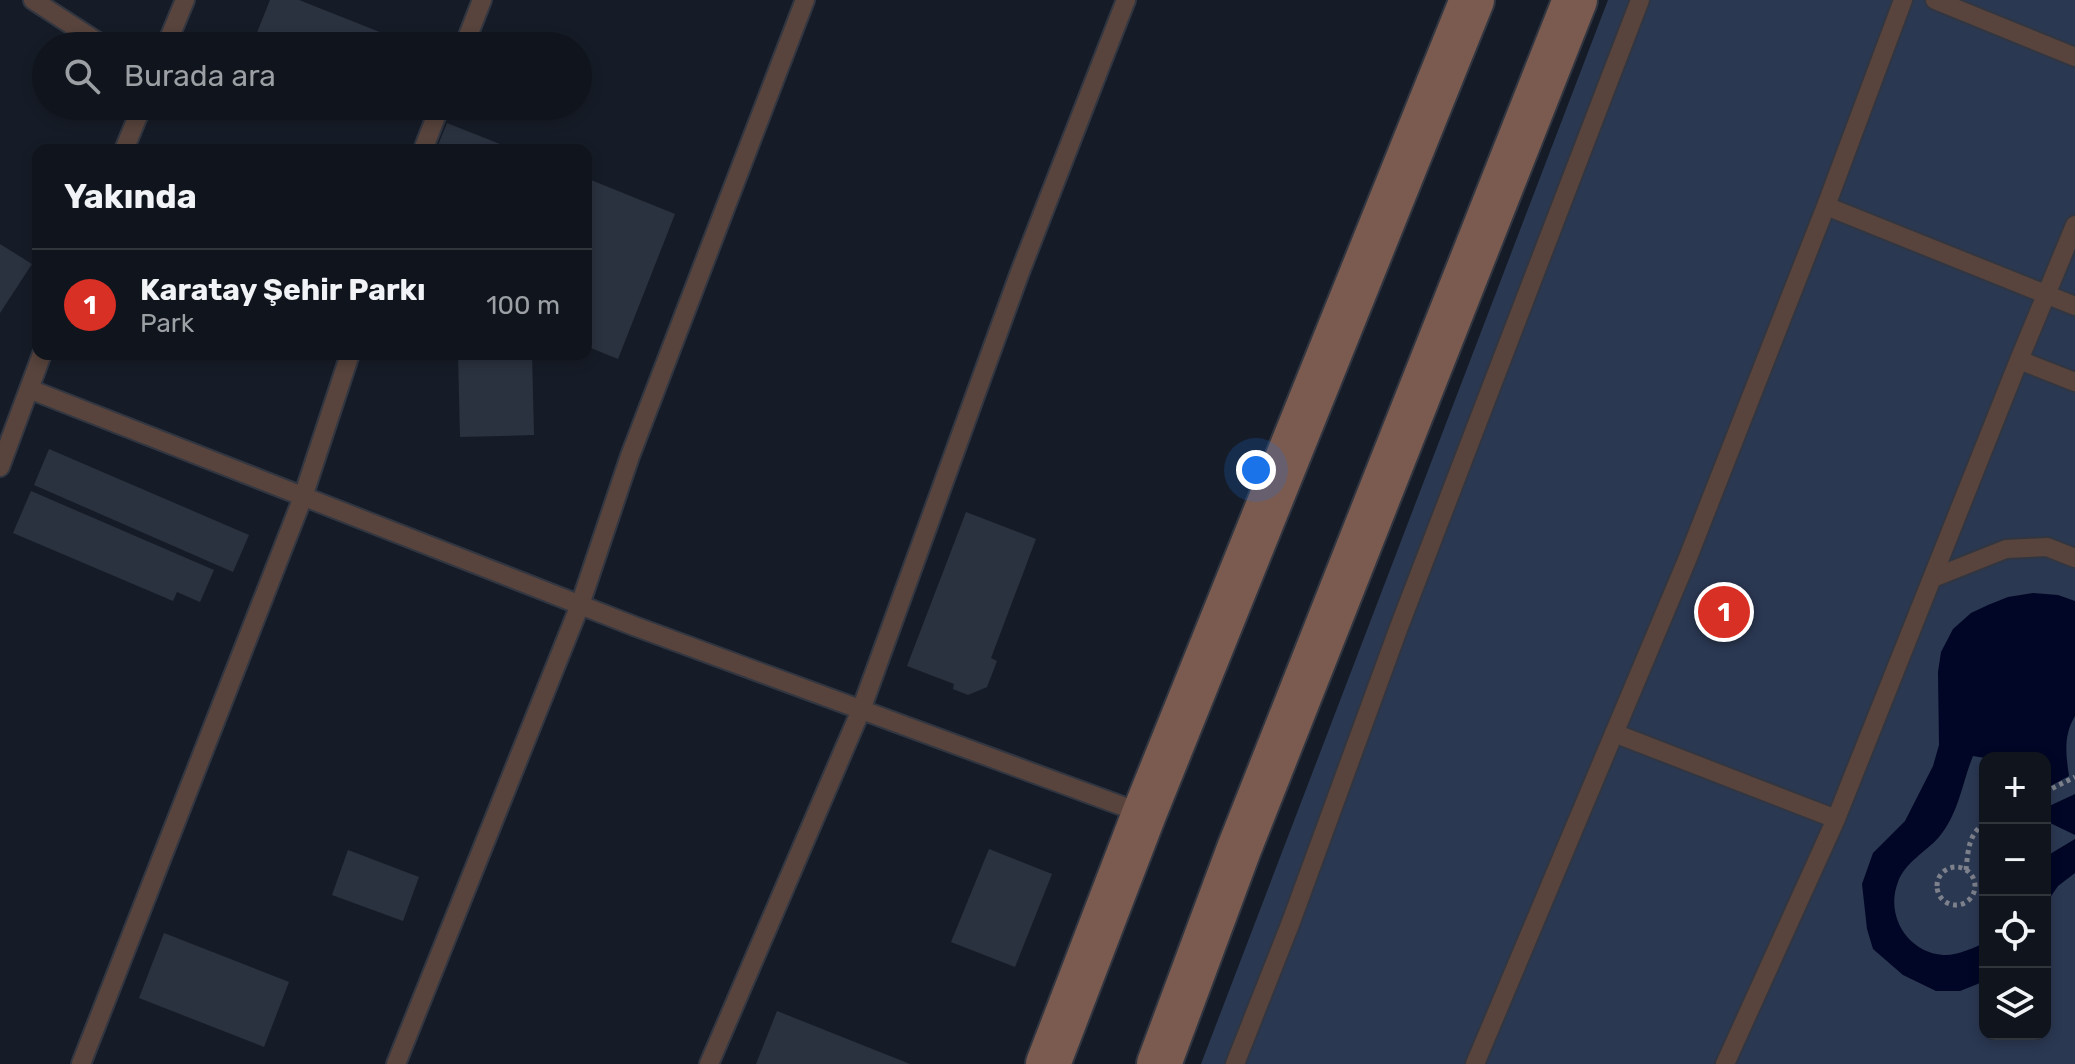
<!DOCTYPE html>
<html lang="tr">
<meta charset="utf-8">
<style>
body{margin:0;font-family:Rubik,sans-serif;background:#1e222a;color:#f1f3f6}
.controls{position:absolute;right:24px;bottom:24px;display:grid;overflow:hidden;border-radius:16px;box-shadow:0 4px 12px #0003}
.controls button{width:72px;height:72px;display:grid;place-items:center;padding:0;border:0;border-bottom:2px solid #30343b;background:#10151d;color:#f1f3f6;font:40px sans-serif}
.you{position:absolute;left:1256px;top:470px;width:28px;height:28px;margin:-20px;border:6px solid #fff;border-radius:50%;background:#1a73e8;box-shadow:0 0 0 12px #1a73e833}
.badge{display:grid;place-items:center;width:52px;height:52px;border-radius:50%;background:#d93025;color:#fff;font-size:26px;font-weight:700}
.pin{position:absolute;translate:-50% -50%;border:4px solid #fff;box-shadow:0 2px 8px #0006}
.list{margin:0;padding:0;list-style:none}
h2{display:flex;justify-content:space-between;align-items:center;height:104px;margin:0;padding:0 32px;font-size:34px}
h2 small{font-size:26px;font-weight:400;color:#9c9fa4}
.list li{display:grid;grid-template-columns:52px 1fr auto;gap:24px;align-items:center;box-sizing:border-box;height:112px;padding:0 32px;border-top:2px solid #30343b}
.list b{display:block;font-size:30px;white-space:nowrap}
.list p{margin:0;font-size:26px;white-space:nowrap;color:#9c9fa4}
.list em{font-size:26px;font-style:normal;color:#9c9fa4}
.icon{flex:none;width:44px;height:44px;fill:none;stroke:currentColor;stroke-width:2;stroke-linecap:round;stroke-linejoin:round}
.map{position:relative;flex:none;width:2075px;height:1064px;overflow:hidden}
.search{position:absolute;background:#10151d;box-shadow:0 4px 12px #0003;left:32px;top:32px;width:560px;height:88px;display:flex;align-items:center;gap:20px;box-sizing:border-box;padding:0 28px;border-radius:44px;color:#9c9fa4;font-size:30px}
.panel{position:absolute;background:#10151d;box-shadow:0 4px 12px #0003;left:32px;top:144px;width:560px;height:216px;border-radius:16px}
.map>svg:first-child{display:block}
.green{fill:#2b3852;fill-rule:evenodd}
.water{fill:#010626}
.building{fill:#2b323f}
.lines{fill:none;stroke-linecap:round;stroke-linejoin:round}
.service-casing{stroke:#313641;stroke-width:22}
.secondary-casing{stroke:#313641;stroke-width:48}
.path{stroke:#7d818b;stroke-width:5;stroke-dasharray:4 4;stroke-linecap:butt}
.service{stroke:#58443d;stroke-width:18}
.secondary{stroke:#7b5b4f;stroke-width:44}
</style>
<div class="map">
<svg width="2075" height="1064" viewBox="0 0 2075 1064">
<rect width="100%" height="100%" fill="#161c27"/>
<path class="green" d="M1608 0H2075V1064H1201ZM1985 758H2045V1034H1985Z"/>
<path class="water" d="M2033 593 2058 595 2075 601V716C2063 736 2066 755 2069 776L2045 789V758H1985L1973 756C1962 783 1959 813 1939 837 1926 852 1905 862 1898 882 1885 915 1907 952 1943 955 1957 956 1972 948 1985 943V981L1960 991H1936L1903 975 1873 949 1867 929 1862 884 1873 853 1905 821 1933 766 1939 745 1938 672 1941 652 1953 629 1971 613 1988 605 2008 597Z
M2075 794V835L2046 821 2045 808Z
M2075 839V873L2058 886 2045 905V857Z"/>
<path class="building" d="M270 0H299L415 46H256L252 45Z
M447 123 515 150H436Z
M586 178 675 214 618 359 586 346Z
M0 244 32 264 0 313Z
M458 354H532L534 435 460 437Z
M49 449 249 535 233 572 34 485Z
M31 491 214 570 200 602 177 592 173 601 13 533Z
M966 512 1036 539 991 658 997 661 987 687 968 695 953 689 954 684 907 666Z
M989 849 1052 874 1015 967 951 942Z
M348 850 419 877 403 921 332 895Z
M164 933 289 982 264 1047 139 998Z
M777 1011 910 1064H756Z"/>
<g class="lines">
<defs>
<path id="service" d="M33 0 104 46
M1935 0 2075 57
M166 46 185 0
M464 46 482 0
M124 150 142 106
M423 150 440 106
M1826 206 2075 306
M2019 360 2075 382
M29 389 634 626 1144 814
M0 467 42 354
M1933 578 2006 549 2047 547 2075 558
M1614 733 1836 819
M81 1064 303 497 350 354
M396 1064 580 605 630 456 805 0
M709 1064 861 710 1020 272 1126 0
M1235 1064 1291 922 1399 627 1640 0
M1475 1064 1687 560 1826 206 1903 0
M1725 1064 1836 819 2019 360 2075 225"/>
<path id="secondary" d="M1048 1064 1144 814 1472 0
M1159 1064 1239 849 1575 0"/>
</defs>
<use href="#service" class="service-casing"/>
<use href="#secondary" class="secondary-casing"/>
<path class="path" d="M2045 792 2075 777
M1937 886a19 19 0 1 1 38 0a19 19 0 1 1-38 0Z
M1966 870C1968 852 1968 834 1985 823"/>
<use href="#service" class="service"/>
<use href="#secondary" class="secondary"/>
</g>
</svg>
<div class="controls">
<button>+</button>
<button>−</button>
<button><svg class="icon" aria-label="locate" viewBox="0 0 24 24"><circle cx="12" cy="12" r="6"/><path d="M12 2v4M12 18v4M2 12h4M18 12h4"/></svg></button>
<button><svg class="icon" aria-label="layers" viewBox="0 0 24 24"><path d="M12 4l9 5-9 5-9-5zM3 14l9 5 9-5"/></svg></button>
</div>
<div class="you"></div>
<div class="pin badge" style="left:1724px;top:612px">1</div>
<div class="search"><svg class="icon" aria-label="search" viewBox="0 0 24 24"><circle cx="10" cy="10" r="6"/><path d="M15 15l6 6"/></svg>Burada ara</div>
<section class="panel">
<h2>Yakında<small></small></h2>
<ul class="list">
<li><span class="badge">1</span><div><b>Karatay Şehir Parkı</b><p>Park</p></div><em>100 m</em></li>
</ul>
</section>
</div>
